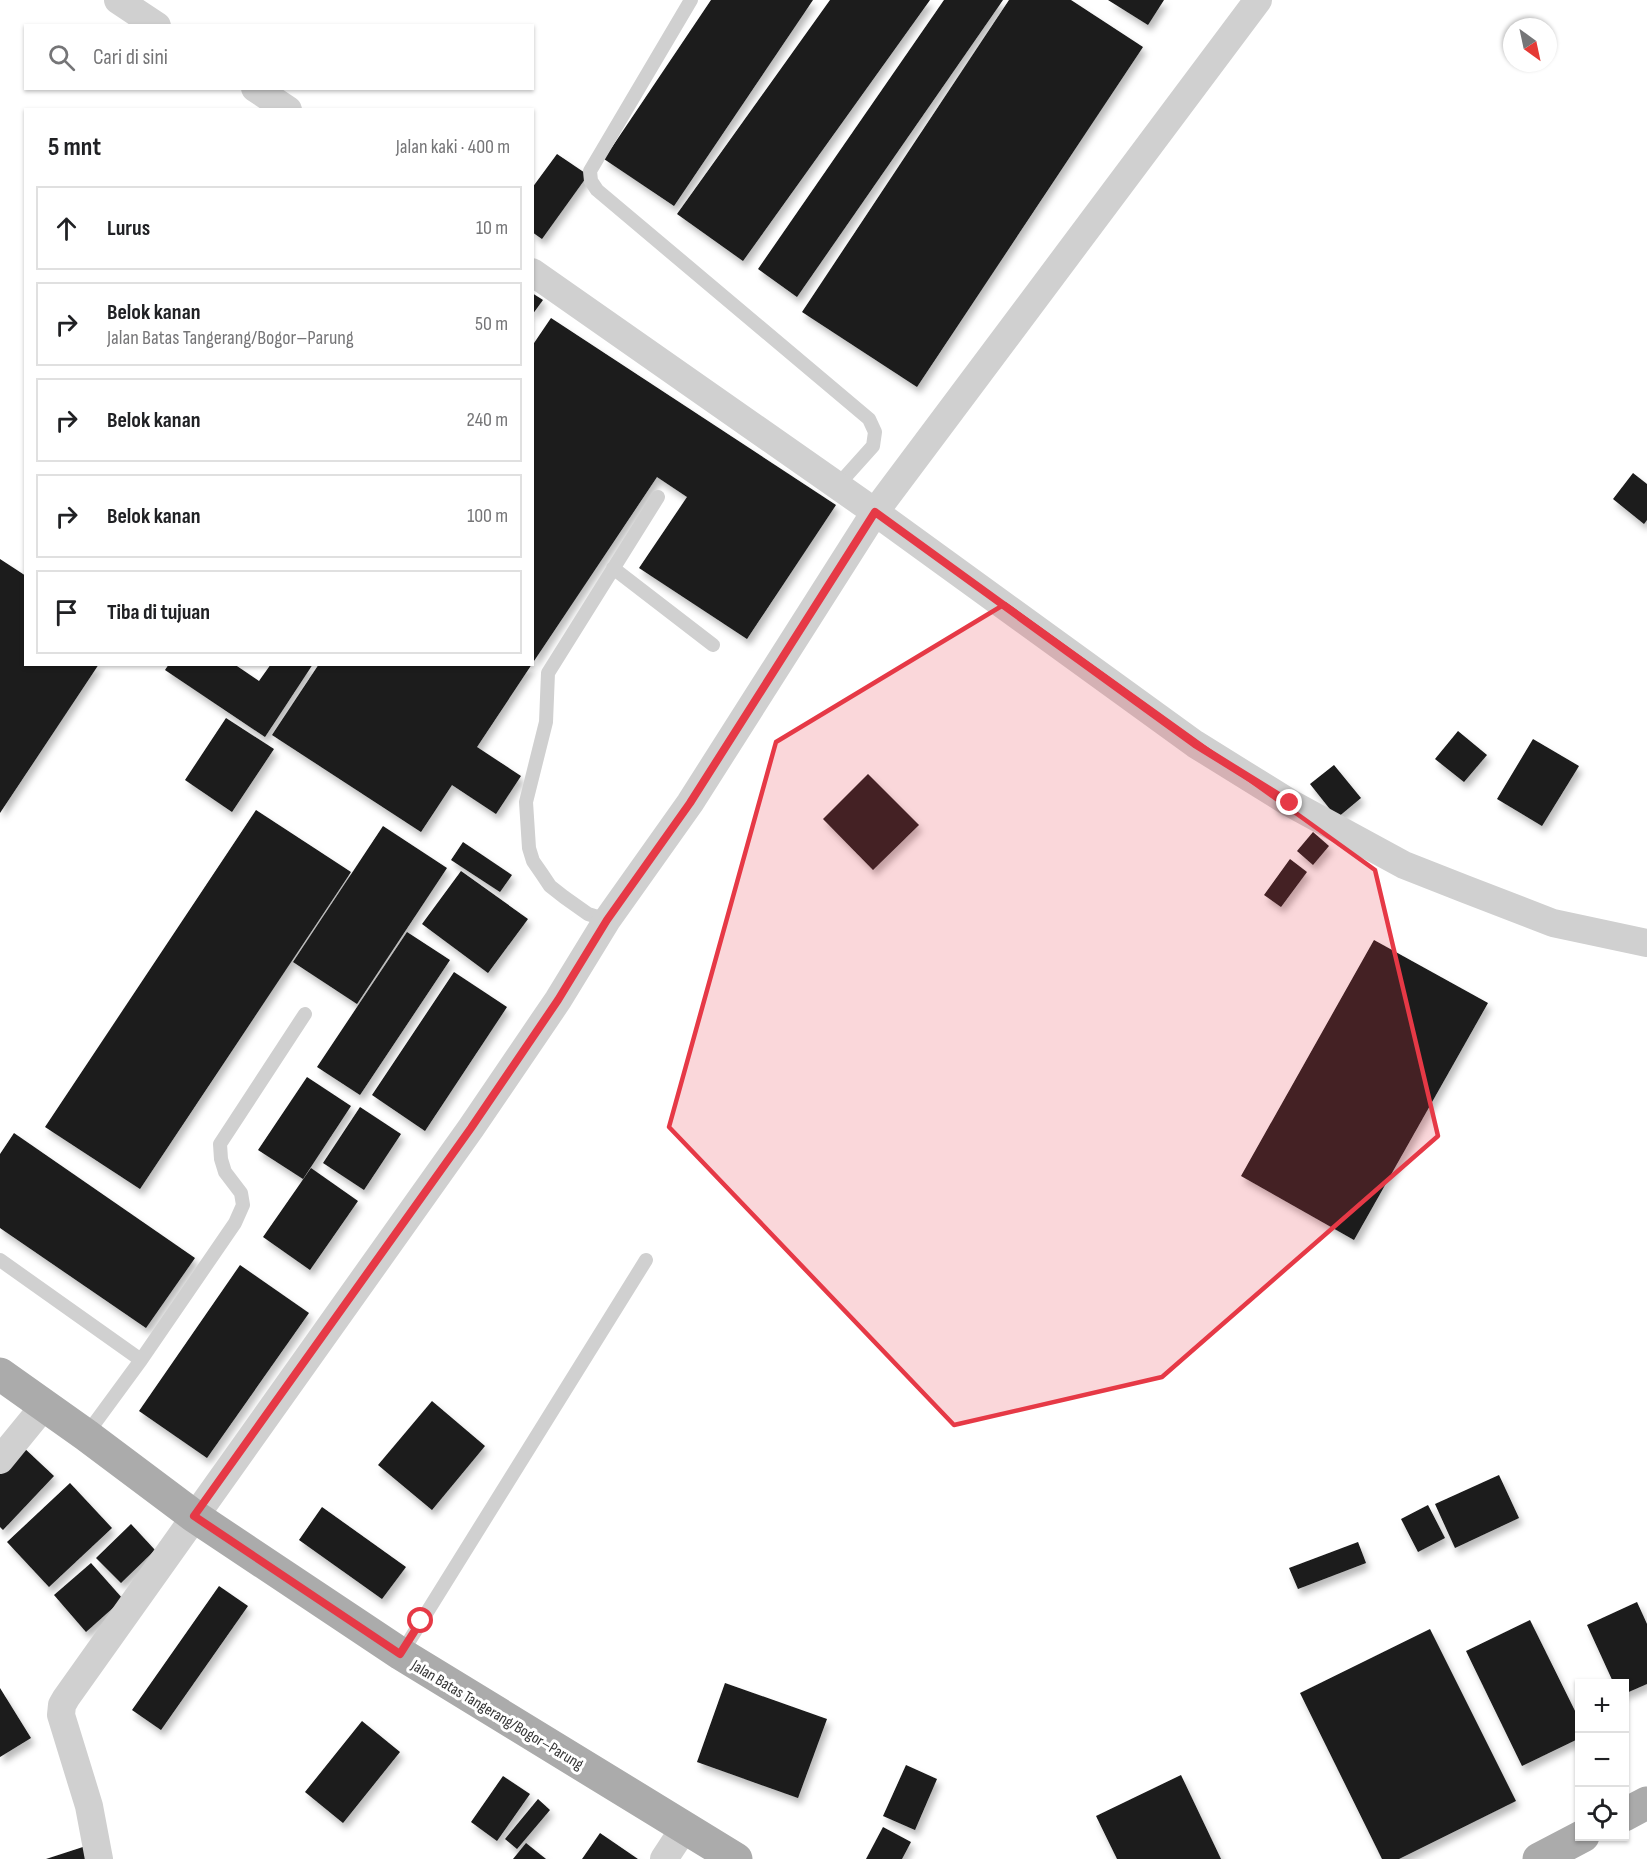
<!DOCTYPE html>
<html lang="id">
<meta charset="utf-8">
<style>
body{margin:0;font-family:"Sofia Sans Condensed",sans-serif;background:#f2f2f2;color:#202124}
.controls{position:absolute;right:18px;bottom:18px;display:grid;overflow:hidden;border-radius:0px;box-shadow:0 2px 4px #0004}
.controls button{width:54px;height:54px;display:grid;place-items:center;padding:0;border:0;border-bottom:2px solid #e0e0e0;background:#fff;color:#202124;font:30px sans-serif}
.compass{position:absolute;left:1503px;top:18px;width:54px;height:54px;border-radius:50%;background:#fff;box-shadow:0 2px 4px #0004;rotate:147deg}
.stop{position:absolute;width:18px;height:18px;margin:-14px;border:4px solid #e63946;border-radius:50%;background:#fff}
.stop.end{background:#e63946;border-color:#fff;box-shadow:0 2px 6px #0008}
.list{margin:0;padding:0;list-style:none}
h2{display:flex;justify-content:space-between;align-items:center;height:78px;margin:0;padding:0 24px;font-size:26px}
h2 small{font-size:20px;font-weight:400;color:#757577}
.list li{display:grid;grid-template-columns:39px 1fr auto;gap:18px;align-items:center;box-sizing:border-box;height:84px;margin:0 12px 12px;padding:0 12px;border:2px solid #e0e0e0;border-radius:0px}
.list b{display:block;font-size:22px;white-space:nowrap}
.list p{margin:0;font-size:20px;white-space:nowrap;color:#757577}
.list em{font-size:20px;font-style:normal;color:#757577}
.icon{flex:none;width:33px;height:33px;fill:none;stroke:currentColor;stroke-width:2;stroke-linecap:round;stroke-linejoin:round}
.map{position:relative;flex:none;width:1647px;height:1859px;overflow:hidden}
.search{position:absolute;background:#fff;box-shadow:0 2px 4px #0004;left:24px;top:24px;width:510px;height:66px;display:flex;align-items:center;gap:15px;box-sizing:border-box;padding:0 21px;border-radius:0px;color:#757577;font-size:22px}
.panel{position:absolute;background:#fff;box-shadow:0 2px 4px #0004;left:24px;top:108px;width:510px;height:558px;border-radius:0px}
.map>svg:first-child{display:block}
.building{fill:#1a1a1a;filter:url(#shadow)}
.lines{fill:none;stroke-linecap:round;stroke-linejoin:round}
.lane{stroke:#d0d0d0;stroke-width:14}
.street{stroke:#d0d0d0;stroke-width:28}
.primary{stroke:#ababab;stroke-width:33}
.route{stroke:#e63946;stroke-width:8}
.marked{fill:#e63946;fill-opacity:0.2;stroke:#e63946;stroke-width:4.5;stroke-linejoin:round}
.labels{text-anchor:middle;stroke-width:6;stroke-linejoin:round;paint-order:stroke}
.street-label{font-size:16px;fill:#333;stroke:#fff}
</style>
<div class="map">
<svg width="1647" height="1859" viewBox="0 0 1647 1859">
<defs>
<filter id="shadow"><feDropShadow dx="3.5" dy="6" stdDeviation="3" flood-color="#0004"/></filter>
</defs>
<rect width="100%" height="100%" fill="#fff"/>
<path class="building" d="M711 0H813L674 206 604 159Z
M830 0H930L743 261 677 214Z
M944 0H1003L797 297 758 269Z
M1009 0H1071L1143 47 917 387 802 312Z
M1108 0H1164L1148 25Z
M557 154 588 175 542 239 532 232V188Z
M532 293 543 300 532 315Z
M551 318 836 505 747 639 639 568 687 497 657 477 532 664V346Z
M1633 473 1647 484V520L1644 524 1613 499Z
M0 559 26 576V664H99L0 813Z
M169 664H234L259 681 271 664H313L265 737 165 670Z
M319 664H532L477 747 521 776 496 814 452 785 421 832 272 735Z
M226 718 274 749 232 812 185 780Z
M1458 731 1487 755 1464 782 1435 759Z
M1533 739 1579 766 1542 826 1497 799Z
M1334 765 1361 798 1337 818 1310 784Z
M868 774 919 825 873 870 823 819Z
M256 810 351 872 140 1189 45 1127Z
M383 826 447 868 357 1004 293 962Z
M1313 832 1329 846 1313 865 1297 851Z
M463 842 512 875 500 892 451 860Z
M1290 859 1307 872 1281 907 1264 895Z
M461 871 528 919 488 973 422 924Z
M407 932 450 960 360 1095 317 1067Z
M1374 940 1488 1003 1354 1240 1241 1176Z
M454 972 507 1007 425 1131 372 1095Z
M307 1077 351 1106 303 1179 258 1150Z
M360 1107 401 1134 364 1190 323 1163Z
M14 1133 195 1258 146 1328 0 1228V1154Z
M311 1168 358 1201 310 1270 263 1237Z
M240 1265 309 1313 207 1458 139 1411Z
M432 1401 485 1446 432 1510 378 1465Z
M22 1446 54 1476 3 1530 0 1527V1469Z
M1499 1475 1519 1518 1455 1548 1435 1504Z
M70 1483 112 1528 49 1587 7 1542Z
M1428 1505 1445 1538 1418 1552 1401 1519Z
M322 1507 406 1567 382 1599 299 1540Z
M131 1524 155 1550 121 1583 96 1558Z
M1358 1542 1366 1563 1298 1589 1289 1568Z
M91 1563 123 1599 86 1632 54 1595Z
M219 1586 248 1606 161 1730 132 1710Z
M1637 1602 1647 1624V1684L1624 1694V1684H1614L1587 1625Z
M1530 1620 1580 1721V1738L1522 1766 1466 1651Z
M1430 1629 1516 1801 1399 1859H1382L1300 1693Z
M725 1683 827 1719 798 1798 697 1762Z
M0 1688 31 1738 0 1757Z
M362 1721 400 1752 343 1823 305 1792Z
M906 1765 937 1779 915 1830 883 1816Z
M1181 1775 1221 1859H1117L1096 1816Z
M503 1776 530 1794 497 1841 471 1822Z
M538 1799 550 1810 517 1849 505 1839Z
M883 1827 911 1842 902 1859H866Z
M600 1833 638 1859H582Z
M526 1843 546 1859H513Z
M86 1846 90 1859H46Z"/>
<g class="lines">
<path class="lane" d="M691 0 590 171 591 181 597 190 869 419 875 432 873 446 838 485
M613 568 713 645
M607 920 588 914 564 897 550 886 542 874 533 861 529 848 526 802 546 722 548 673 658 497
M0 1260 141 1360
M86 1435 141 1360 235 1223 243 1205 241 1193 225 1172 221 1159 220 1144 305 1014
M401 1654 646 1260"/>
<path class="street" d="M118 0 157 26
M255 88 288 110
M532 272 875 512 1195 744 1290 803 1404 865 1465 889 1553 923 1647 943
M0 1460 44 1406
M99 1859 89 1806 61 1715 62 1705 66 1698 471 1128 558 1000 607 920 690 803 875 512 1258 0
M664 1859 685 1827"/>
<path class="primary" d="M0 1374 86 1435 194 1516 401 1654 736 1859
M1624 1815 1647 1803
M1539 1859 1583 1836"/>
</g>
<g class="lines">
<path class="route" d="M421 1621 400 1654 194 1516 471 1128 558 1000 607 920 690 803 875 512 1195 744 1290 803"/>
</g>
<path class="marked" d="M1005 604 1375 870 1438 1136 1162 1377 954 1425 669 1127 776 742Z"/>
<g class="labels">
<g class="street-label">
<text transform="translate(498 1714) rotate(31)" y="6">Jalan Batas Tangerang/Bogor–Parung</text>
</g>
</g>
</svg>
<div class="controls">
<button>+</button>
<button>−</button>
<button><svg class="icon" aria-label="locate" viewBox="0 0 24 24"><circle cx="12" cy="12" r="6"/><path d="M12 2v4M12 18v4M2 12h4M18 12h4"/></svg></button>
</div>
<svg class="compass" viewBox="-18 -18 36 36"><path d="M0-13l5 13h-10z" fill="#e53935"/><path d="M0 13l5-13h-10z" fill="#757577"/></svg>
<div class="stop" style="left:421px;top:1621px"></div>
<div class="stop end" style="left:1290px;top:803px"></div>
<div class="search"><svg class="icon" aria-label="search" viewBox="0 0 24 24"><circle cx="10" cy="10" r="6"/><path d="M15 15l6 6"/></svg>Cari di sini</div>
<section class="panel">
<h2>5 mnt<small>Jalan kaki · 400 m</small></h2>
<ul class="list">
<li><svg class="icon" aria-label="ahead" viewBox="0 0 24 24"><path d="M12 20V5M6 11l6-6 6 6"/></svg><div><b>Lurus</b></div><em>10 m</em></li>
<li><svg class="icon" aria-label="right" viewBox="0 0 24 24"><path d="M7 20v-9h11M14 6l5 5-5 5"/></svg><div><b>Belok kanan</b><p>Jalan Batas Tangerang/Bogor–Parung</p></div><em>50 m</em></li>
<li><svg class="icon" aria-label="right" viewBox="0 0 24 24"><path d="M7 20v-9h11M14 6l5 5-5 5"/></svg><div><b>Belok kanan</b></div><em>240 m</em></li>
<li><svg class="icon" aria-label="right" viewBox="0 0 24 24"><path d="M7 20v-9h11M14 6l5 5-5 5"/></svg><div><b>Belok kanan</b></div><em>100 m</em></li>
<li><svg class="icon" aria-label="arrive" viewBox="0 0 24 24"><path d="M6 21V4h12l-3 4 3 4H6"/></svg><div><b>Tiba di tujuan</b></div></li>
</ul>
</section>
</div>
